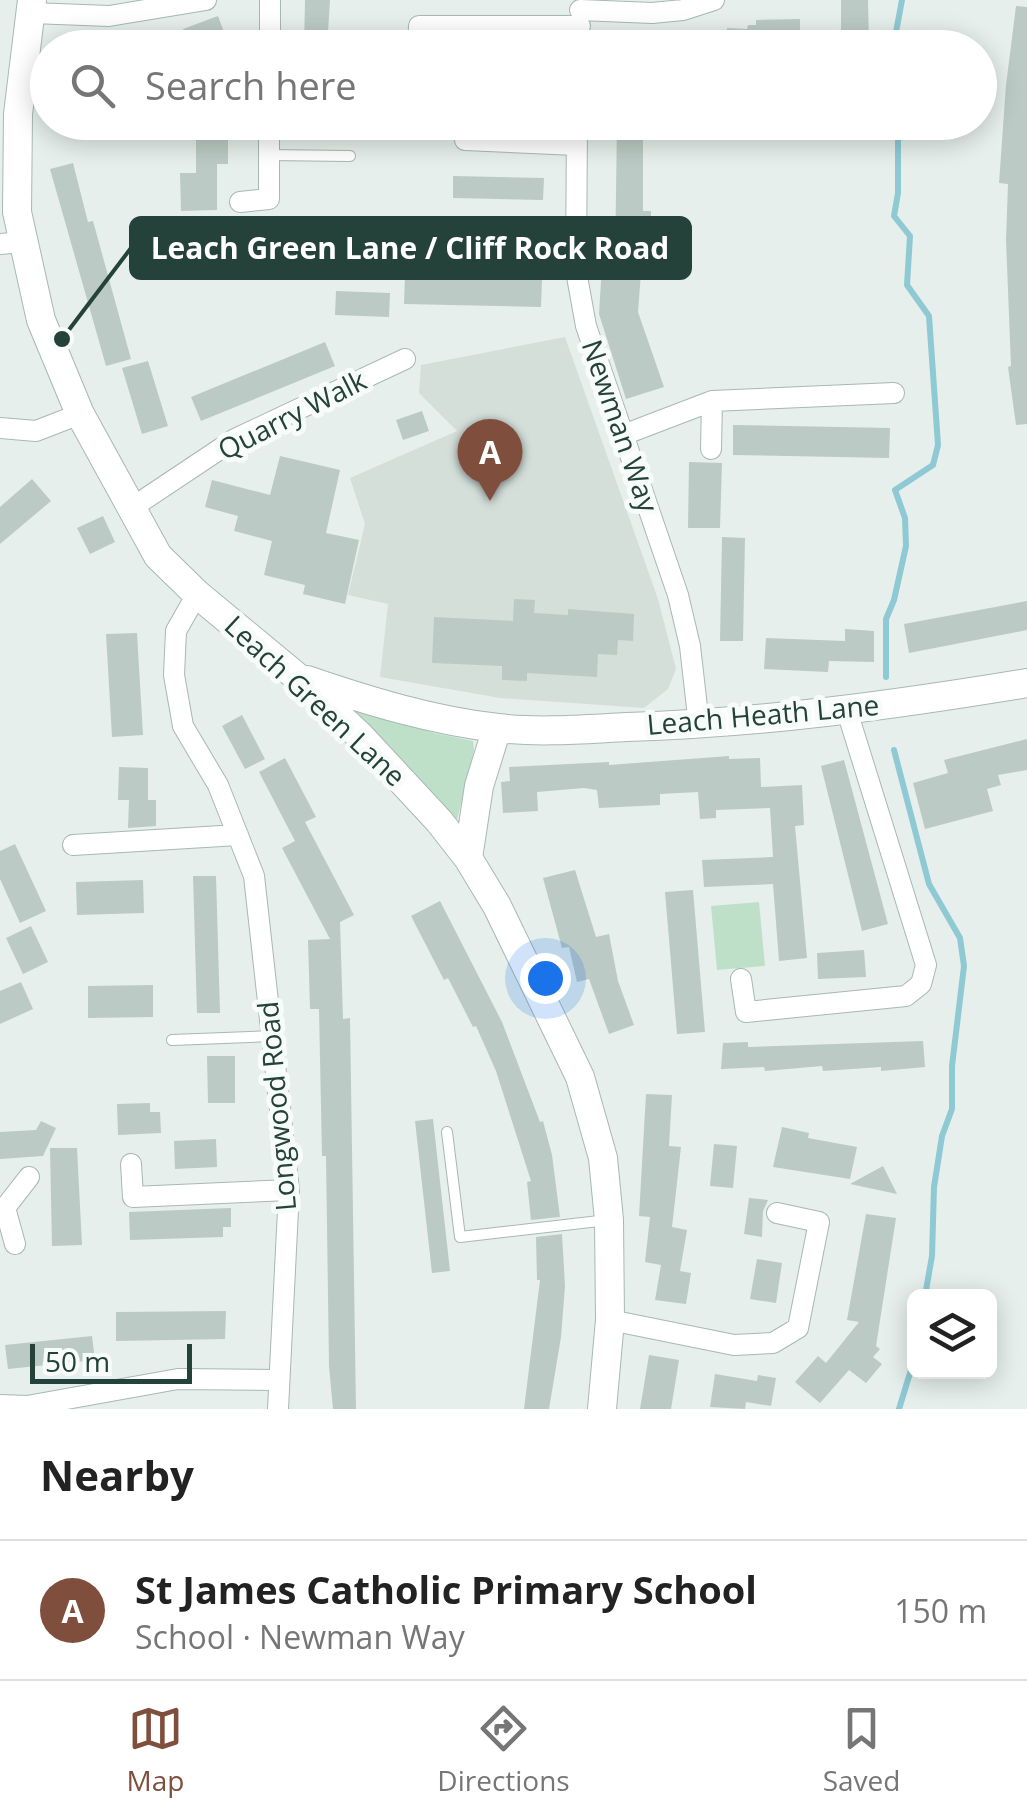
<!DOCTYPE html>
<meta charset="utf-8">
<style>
body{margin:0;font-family:"Open Sans",sans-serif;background:#f2f2f2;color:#222}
.controls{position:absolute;right:30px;bottom:30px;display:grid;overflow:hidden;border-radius:15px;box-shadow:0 5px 25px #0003}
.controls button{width:90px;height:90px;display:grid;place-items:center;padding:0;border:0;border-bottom:2px solid #e0e0e0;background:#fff;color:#222;font:50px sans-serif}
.scale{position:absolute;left:30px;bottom:25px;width:162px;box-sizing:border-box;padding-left:10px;border:5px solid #24423a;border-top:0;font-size:28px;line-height:35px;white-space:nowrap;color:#24423a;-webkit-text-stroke:8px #f7fbf9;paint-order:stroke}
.you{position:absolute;left:545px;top:978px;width:35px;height:35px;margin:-25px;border:8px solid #fff;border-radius:50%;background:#1a73e8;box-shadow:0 0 0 15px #1a73e833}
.badge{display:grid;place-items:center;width:65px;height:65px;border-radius:50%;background:#804e3d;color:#fff;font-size:32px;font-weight:700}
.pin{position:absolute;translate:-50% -82px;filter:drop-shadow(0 2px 5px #0008)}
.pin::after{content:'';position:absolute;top:52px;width:35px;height:30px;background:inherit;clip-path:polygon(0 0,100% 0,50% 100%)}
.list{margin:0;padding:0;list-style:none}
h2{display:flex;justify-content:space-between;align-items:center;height:130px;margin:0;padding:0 40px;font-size:42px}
h2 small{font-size:32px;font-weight:400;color:#767676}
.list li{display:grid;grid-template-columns:65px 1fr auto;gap:30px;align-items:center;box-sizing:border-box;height:140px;padding:0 40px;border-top:2px solid #e0e0e0}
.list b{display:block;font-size:38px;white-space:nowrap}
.list p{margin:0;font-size:32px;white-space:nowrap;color:#767676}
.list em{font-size:32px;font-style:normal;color:#767676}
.icon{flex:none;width:55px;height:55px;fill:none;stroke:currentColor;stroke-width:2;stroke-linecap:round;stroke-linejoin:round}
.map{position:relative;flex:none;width:1027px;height:1409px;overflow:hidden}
.search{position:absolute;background:#fff;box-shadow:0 5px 25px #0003;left:30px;right:30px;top:30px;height:110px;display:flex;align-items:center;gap:25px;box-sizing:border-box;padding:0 35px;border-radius:55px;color:#767676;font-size:38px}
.sheet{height:270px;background:#fff}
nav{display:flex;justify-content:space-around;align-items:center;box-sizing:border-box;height:140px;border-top:2px solid #e0e0e0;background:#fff;font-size:28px;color:#767676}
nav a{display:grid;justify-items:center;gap:5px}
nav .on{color:#804e3d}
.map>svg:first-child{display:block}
.built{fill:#d4dfda}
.green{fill:#bfe0c8}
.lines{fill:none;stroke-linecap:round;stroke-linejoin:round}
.stream{stroke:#8ec9d4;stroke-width:6}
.building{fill:#bbcac4}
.service-casing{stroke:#a8b8b2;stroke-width:12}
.minor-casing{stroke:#a8b8b2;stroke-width:22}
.tertiary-casing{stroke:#a8b8b2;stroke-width:30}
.service{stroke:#fff;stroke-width:10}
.minor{stroke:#fff;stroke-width:20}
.tertiary{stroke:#fff;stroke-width:28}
.labels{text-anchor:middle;stroke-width:10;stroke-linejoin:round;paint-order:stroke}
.street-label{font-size:28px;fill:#24423a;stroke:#f7fbf9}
.leader{fill:none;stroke:#24423a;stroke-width:4}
.callout-dot{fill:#24423a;stroke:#f7fbf9;stroke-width:4}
.callout{fill:#24423a;stroke:#24423a;stroke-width:4}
.callout-label{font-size:30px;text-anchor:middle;font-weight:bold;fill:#fff}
</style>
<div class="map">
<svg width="1027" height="1409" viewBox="0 0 1027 1409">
<rect width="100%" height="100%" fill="#e6efeb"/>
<path class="built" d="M565 337 658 599 676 669 668 689 644 708 500 698 380 677 388 604 348 595 365 524 350 478 457 431 419 393 421 365Z"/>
<path class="green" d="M341 701 434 733 473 741 474 750 455 828Z
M759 902 765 966 717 970 711 906Z"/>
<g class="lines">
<path class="stream" d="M893 48 902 0
M886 677V619L894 600 906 546 905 518 895 490 933 465 938 445 929 316 907 285 910 236 894 216 898 193V122
M894 750 929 884 960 938 964 966 952 1066V1109L942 1136 934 1187 932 1256 925 1296
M899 1409 914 1360"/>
</g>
<path class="building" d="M305 0H330L327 48H304Z
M841 0H868L869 44 841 43Z
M1016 6 1027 7V424L1016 425 1008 367 1011 366 1006 240 1008 184 999 183 1006 85Z
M218 16 230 48H190L183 29Z
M800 19V48H726L727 28 747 29 748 25H756V20Z
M617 122H661L643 136V211H651V251L642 259 638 312 664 387 626 399 599 314 602 265 615 266Z
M196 127H228V164H217V210L181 211 180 173H196Z
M73 163 88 222 93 221 131 359 106 366 50 169Z
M453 176 544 178 543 200 453 198Z
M405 275 542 279 541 307 404 304Z
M336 291 390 293 389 317 335 315Z
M325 342 335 366 201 421 191 397Z
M148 361 168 426 142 434 122 368Z
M422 411 429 431 403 440 396 420Z
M733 425 890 428 889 458 733 455Z
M280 456 340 470 326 533 359 540 345 604 303 594 305 585 264 575 272 541 234 531 238 516 205 507 212 480 270 495Z
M689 462 722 463 720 528H688Z
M32 479 51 501 0 544V507Z
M103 516 115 542 90 554 77 528Z
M722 537 745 538 743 641H720Z
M514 599 535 600 534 613 568 615V609L634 614 633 641 618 640 617 655 598 654 597 677 527 673V681L502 680V666L432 663 434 617 513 621Z
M1027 601V630L909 653 904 624Z
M845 629 874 631V662L829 661 828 672 764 669 766 638 845 641Z
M137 633 143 735 112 737 106 634Z
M242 715 265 759 245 769 222 726Z
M1027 739V770L998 775 1001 785 987 789 993 811 925 829 913 783 948 773 944 760Z
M729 756V759L760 758 761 787 802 785 804 825 795 826 807 958 779 961 773 884 704 887 702 860 773 857 770 808 716 810V818L700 819 698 792 660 794V805L599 808 597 790 584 788 537 792 538 811 503 813 501 782 510 781 509 767 609 762V765Z
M285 758 316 817 305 822 354 915 340 922 343 1019 350 1018 356 1409H333L329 1366 326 1156H322L319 1009H310L308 940 330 939 282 848 295 841 259 772Z
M844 760 888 924 862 931 821 766Z
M119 767 148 768V800H156V826L128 828 129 800H118Z
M15 844 46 911 20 923 0 879V851Z
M575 870 596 937 609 934 618 981 634 1025 609 1034 589 979 577 982 569 947 562 948 543 878Z
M193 876H216L220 1013H197Z
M143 880 144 913 77 915 76 882Z
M693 890 705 1032 677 1034 665 892Z
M440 901 502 1022 540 1122 543 1121 552 1155 560 1217 531 1220 527 1182 531 1181 496 1071 476 1026 473 1027 448 978 444 980 411 916Z
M31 926 48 962 23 974 6 938Z
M864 950 866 977 818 979 817 953Z
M21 982 33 1009 0 1024V991Z
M153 985V1017L88 1018V986Z
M923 1041 925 1067 881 1071V1067L823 1071 822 1066 765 1071 764 1067 721 1069 723 1043 748 1042V1047Z
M207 1056H235V1103H208Z
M646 1094 672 1095 669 1146 681 1147 672 1227 687 1230 680 1271 691 1273 686 1304 655 1300 661 1265 645 1262 650 1217 639 1216Z
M150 1103V1112H160L161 1133 118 1135 117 1104Z
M433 1119 450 1271 432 1273 415 1121Z
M41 1121 56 1128 43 1156 0 1159V1132L36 1130Z
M782 1127 809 1133 808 1138 857 1147 850 1179 773 1167Z
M216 1139 217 1167 175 1169 174 1141Z
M714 1144 737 1146 733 1188 710 1186Z
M50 1148H77L82 1245 52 1246Z
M883 1166 897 1194 850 1184Z
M749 1198 768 1200 763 1211 762 1237 744 1234Z
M231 1208V1227H223V1237L130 1240 129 1212Z
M866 1214 896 1218 876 1346 880 1349 873 1357 882 1364 866 1383 849 1370 820 1403 795 1382 818 1356 826 1363 859 1322 847 1320Z
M562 1234 565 1286 561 1337 549 1409H524L540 1280H537L536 1237Z
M757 1259 782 1263 776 1303 750 1299Z
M226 1311 225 1339 116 1341V1312Z
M92 1336 95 1360 8 1369 5 1345Z
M649 1355 679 1360 671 1409H640Z
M715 1374 757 1381 758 1375 776 1378 771 1406 746 1402 745 1409 710 1407Z"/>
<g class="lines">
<defs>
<path id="service" d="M269 155 350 156
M172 1040 272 1036
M447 1132 460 1237 608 1220"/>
<path id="minor" d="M580 10 652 13 683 10 714 0
M32 13 109 16 206 0
M270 48V0
M418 48 419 26H580
M577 122 576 271 586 326 678 595 690 646 699 725
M465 140 576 145
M240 202 269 199V122
M0 244 22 242
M0 428 36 431 80 414
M623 435 712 401
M711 449 712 401 894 393
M130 509 235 439 405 359
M197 594 176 631 174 675 183 726 218 785 254 876 289 1190 278 1409
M73 845 238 835
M741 979 746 1012 906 996 921 984 926 965 847 711
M131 1164 133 1197 289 1190
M15 1244 5 1208 29 1177
M610 1320 734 1345 773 1343 798 1328 819 1222 777 1213
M0 1405 27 1406 178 1379 279 1380"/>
<path id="tertiary" d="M32 0 18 114 17 212 41 320 80 414 158 556 197 594 296 676 360 736 439 821 468 858 497 906 580 1077 603 1158 609 1220 610 1320 602 1409
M307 680C368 701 434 721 498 728 540 733 585 729 627 727 762 723 894 705 1027 683
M468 858 479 786 497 728"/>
</defs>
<use href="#service" class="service-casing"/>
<use href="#minor" class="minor-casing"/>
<use href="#tertiary" class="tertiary-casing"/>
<use href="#service" class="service"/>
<use href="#minor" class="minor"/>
<use href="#tertiary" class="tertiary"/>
</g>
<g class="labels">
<g class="street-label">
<text transform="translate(292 415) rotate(-27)" y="10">Quarry Walk</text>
<text transform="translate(620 426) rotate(71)" y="10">Newman Way</text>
<text transform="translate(315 701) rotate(43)" y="10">Leach Green Lane</text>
<text transform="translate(763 715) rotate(-5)" y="10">Leach Heath Lane</text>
<text transform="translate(277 1106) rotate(-95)" y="10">Longwood Road</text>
</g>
</g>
<path class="leader" d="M62 339L131 248"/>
<circle class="callout-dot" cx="62" cy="339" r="10"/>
<rect class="callout" x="131" y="218" width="559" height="60" rx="10"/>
<g class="callout-label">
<text x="410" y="259">Leach Green Lane / Cliff Rock Road</text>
</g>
</svg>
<div class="controls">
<button><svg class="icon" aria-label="layers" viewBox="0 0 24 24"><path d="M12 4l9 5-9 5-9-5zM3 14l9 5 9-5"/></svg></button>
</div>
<div class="scale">50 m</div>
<div class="you"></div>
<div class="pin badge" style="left:490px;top:501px">A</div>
<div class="search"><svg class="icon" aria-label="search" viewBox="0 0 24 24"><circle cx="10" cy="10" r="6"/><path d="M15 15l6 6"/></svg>Search here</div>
</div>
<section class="sheet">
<h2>Nearby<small></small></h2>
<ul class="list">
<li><span class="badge">A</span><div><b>St James Catholic Primary School</b><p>School · Newman Way</p></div><em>150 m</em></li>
</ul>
</section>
<nav>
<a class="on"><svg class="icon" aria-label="map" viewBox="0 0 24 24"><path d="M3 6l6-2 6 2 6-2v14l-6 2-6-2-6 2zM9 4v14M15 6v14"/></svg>Map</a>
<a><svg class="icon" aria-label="directions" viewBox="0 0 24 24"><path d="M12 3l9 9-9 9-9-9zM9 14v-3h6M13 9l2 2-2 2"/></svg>Directions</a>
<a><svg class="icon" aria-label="saved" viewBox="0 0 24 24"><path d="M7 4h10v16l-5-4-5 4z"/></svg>Saved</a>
</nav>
